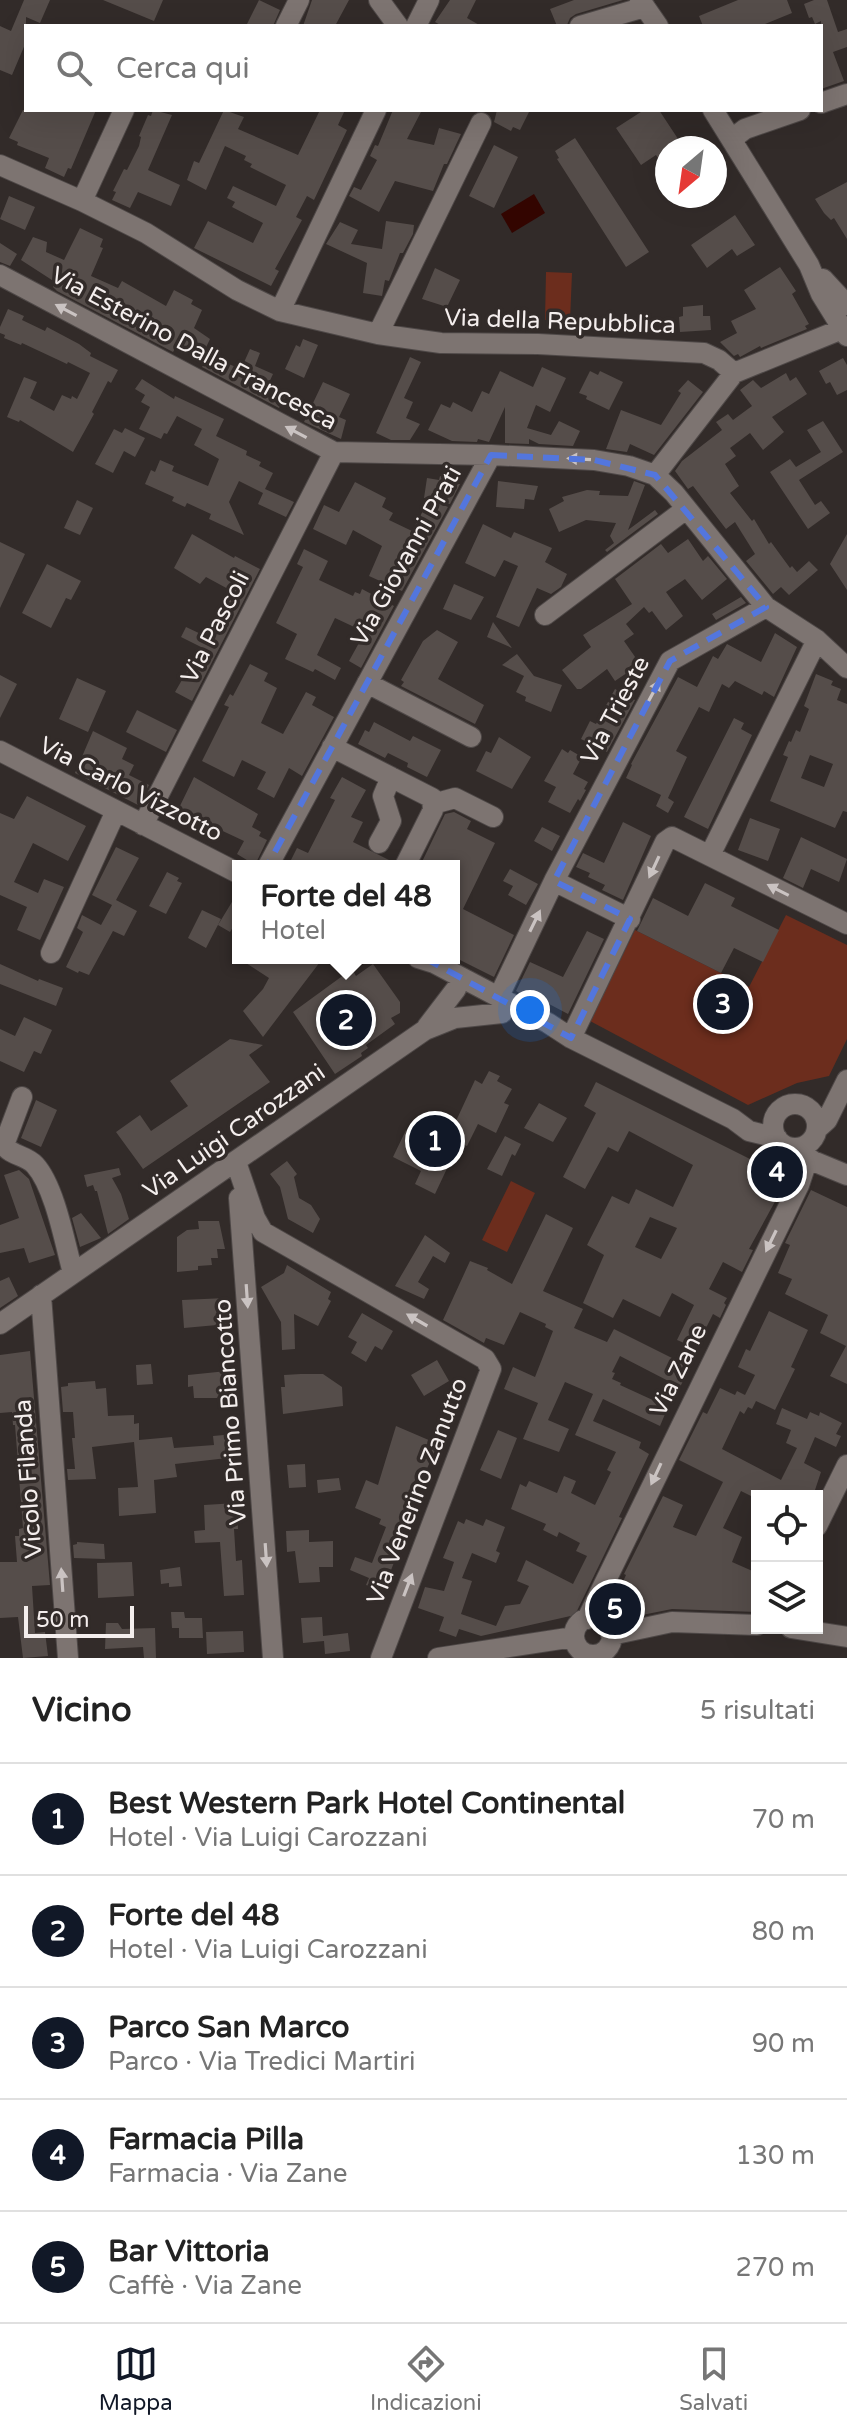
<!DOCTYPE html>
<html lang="it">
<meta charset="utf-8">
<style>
body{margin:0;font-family:"Varela Round",sans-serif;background:#f6f6f6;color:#222}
.controls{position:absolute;right:24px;bottom:24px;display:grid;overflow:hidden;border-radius:0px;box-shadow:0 8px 32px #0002}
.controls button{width:72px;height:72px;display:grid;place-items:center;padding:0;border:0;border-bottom:2px solid #e0e0e0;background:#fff;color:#222;font:40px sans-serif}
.compass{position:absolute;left:655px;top:136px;width:72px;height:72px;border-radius:50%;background:#fff;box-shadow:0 8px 32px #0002;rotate:209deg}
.scale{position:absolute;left:24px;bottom:20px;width:110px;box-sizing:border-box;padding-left:8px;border:4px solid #f4eeed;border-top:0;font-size:22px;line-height:28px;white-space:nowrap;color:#f4eeed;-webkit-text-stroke:6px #322b29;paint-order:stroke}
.you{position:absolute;left:530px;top:1010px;width:28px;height:28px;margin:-20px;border:6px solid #fff;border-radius:50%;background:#1a73e8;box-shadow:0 0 0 12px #1a73e833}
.badge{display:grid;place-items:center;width:52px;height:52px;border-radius:50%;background:#111827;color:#fff;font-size:26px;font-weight:700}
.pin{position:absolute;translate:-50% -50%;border:4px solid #fff;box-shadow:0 2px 8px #0006}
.popup{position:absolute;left:232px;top:860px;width:228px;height:104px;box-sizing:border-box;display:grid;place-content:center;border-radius:0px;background:#fff;filter:drop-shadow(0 2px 6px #0005);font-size:26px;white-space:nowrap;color:#767676}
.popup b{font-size:30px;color:#222}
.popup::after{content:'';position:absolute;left:50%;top:100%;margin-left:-16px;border:16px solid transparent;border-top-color:#fff}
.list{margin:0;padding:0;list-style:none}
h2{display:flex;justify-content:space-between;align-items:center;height:104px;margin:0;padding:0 32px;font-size:34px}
h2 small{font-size:26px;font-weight:400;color:#767676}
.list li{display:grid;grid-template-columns:52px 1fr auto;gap:24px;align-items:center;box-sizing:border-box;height:112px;padding:0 32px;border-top:2px solid #e0e0e0}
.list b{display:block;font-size:30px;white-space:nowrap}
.list p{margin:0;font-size:26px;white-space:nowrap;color:#767676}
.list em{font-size:26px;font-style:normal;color:#767676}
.icon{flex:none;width:44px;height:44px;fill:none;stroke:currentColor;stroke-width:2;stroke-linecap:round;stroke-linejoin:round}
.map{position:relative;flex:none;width:847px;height:1658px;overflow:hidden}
.search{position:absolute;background:#fff;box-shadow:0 8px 32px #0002;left:24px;right:24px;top:24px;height:88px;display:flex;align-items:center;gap:20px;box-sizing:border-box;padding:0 28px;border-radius:0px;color:#767676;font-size:30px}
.sheet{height:664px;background:#fff}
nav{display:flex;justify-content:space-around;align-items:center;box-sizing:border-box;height:112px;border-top:2px solid #e0e0e0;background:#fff;font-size:22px;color:#767676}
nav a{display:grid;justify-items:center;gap:4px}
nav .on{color:#111827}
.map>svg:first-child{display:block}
.green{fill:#6c2d1d}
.water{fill:#330500}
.building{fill:#554d4a;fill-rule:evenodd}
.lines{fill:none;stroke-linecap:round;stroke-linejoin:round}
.minor-casing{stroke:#4e4847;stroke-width:22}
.minor{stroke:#7d7471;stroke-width:20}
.oneway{fill:#cac3c2}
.marked{fill:none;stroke:#5376dd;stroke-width:6;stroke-dasharray:16 10;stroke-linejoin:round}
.labels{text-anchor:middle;stroke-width:7;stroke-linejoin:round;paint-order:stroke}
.street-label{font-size:24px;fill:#f4eeed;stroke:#322b29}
</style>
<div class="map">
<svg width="847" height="1658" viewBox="0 0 847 1658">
<rect width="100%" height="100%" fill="#322b29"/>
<path class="green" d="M546 272 572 273 570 321 545 320Z
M786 915 847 945V1039L829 1076 797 1083 748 1105 590 1021 635 930 749 987Z
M511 1181 535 1193 507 1252 482 1240Z"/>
<path class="water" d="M534 194 545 213 512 233 501 214Z"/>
<path class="building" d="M24 0H50L40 23 26 17V42L12 75 0 70V26L11 31Z
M103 0H163L154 21Z
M259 0 280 10 273 26H246Z
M312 0H349L335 26H303Z
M450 0H476L467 18 481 26H442L435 22Z
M574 0H623L576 14 570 18 567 25 557 26 550 9Z
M738 0H787L792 13 760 26H703L699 16Z
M814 0H827L838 32 847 29V47L833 52 844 81 821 89V21L815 24 812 17 809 18 804 4Z
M23 110H96L71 169 68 168 64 177 45 168 49 158 17 145 18 142 9 138Z
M153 110 172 115 148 170 180 185 171 206 138 192 130 208 112 200 116 192 113 191 124 169 127 170 139 146 141 137 139 136 148 115 151 116Z
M224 110 244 117 238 129 298 155 320 110H345L338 125 347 130 314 200 307 196 296 217 302 220 275 269 279 271 271 286 194 248 208 221 253 243 263 223 232 207 235 202 227 198 233 186 276 206 286 185 250 167 252 164 244 160 246 156 225 146 206 190 187 180 194 161 199 163Z
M393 110H422L407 139 434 145 439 128 461 134 447 164H444L433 191 395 181 379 212 349 196 354 187 361 190 377 160 370 156 375 145 378 146Z
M497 110H530L520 130 513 127 511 131 494 122Z
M644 110H659L684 148H667V172L656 155 641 165 616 128Z
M575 138 649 252 626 267 557 159 559 158 555 151Z
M494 145 518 157 494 208 469 196Z
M847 182V239L834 218 831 220 824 213 815 199Z
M9 196 35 207 25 230 0 219Z
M735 215 755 245 737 256 732 249 707 268 691 245Z
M386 221 414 225 413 234 403 253H400L389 281 385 280 382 296 363 293 367 263 326 244 340 222 358 230 351 244 382 249Z
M80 228 103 239 100 247 103 248 91 276 118 288 122 281 166 306 174 290 193 300 191 304 202 310 194 328 210 339 200 360 176 347 173 352 57 291 53 287 55 282 21 260 33 237 47 242 46 252 64 260Z
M0 243 17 254 10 266 0 262Z
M780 267 796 291 792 294 809 324 805 326 807 329 761 348 760 346 740 357 738 354 734 356 720 342 737 333 731 321 756 309 744 290Z
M435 268 460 280 447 307 422 299Z
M703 305V316H710L711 330 680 332 679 317 683 316V307Z
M8 309 24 316 22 320 45 331 47 327 79 344 91 353 90 356 118 370 111 383 108 381 92 412 94 414 73 452 20 420 19 422 7 417 24 377 37 382 30 398 54 411 62 395 71 399 72 396 77 399 90 373 68 362 67 364 22 343 21 345 4 338 5 335 0 333V327Z
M303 339 318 345 304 378 285 369 296 345 300 347Z
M250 349 260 353 255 366 273 374 266 389 285 397 279 408 202 367 209 356 241 369Z
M410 357 421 362 404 398 413 402 406 418 420 424 410 440H391L376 433Z
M843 358 847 365V390L837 395 830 382 826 384 819 371Z
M542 367 566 378 550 412 536 405 527 428 551 435 559 421 580 431 573 446 539 444 529 439V444L505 443V407L489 442 478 439 477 442 452 441 428 430 441 404 450 408 453 402 472 412 482 391 489 394 500 371 533 387Z
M590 371 598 375 600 371 623 382 609 410 586 399 587 396 579 393Z
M786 373 790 381 796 377 807 394 772 417 784 432 763 450 750 433 730 448 736 456 725 464 739 486 730 493 752 521 754 519 769 544 771 542 790 568 792 566 797 572 809 561 818 570 789 595 781 587 773 594 746 561 755 554 735 522 726 529 693 486 688 489 675 471 682 461 722 430 716 422 728 414 733 420 752 406 740 390 753 380 761 388Z
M142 379 174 399 175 396 224 419 216 436 247 451 246 455 261 462 259 466 273 473 265 489 294 502 286 517 258 504 263 493 239 481 229 502 244 535 209 519 211 514 187 503 185 507 172 501 174 497 145 484 151 470 155 472 160 460 174 466 172 471 208 486 219 459 194 445 202 429 177 416 167 434 164 433 161 439 139 429 150 407 141 402 145 395 135 389Z
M688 380 703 392 654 455 630 444 627 452 606 449 621 410 661 425 681 393 678 391Z
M323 382 350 394 339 417 346 420 341 439 304 422Z
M823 421 843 452 799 480 815 505 821 501 830 513 808 529 770 472 790 459 796 467 821 452 807 430Z
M125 428 145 438 135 457 124 451 113 473 95 464 114 429 122 433Z
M440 476 452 477 451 483 460 484 450 504 439 503 448 507 402 591 369 576 382 546 353 530 346 545 313 529 324 505 339 512 355 482 386 498 382 507 393 513 389 520 412 531 430 498H424L427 478 439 480Z
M498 481 538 486 534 500 525 499 524 509 496 507Z
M634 481 645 485 628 530 655 510 658 514 607 552 605 550 614 543 610 536 616 523 586 520 559 532 549 509 564 501 562 497 587 490 600 491 599 495 628 496Z
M77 500 93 508 80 535 64 528Z
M483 524 511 538 514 532 552 548 545 562 567 574 561 587 551 594 537 588 519 627 496 617 518 566 504 560 495 577 465 563Z
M192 534 234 558 235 556 260 569 192 701 175 692 201 647 181 637 186 627 203 635 230 590 206 577 200 584 174 568Z
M847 534V590L830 564Z
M688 539 703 561 708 556 727 579 702 600 685 579 666 592 683 616 666 630 652 611 649 613 644 607 626 624 634 634 624 641 640 664 615 681 607 669 581 689H577L562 670 591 647 583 635 632 604 615 579 661 544 668 553Z
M0 542 25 554 0 608Z
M304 549 328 561 319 580 353 596 355 592 360 594 362 589 394 606 361 668 349 661 365 632 335 618 317 655 341 668 335 680 315 669 313 672 285 659 297 634 276 623 303 567 297 564Z
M47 564 81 581 71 600 66 598 51 628 22 613Z
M454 584 484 597 471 620 443 609Z
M741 597 746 603 716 620 712 614Z
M493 622 512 648 487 637Z
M437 630 458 642 438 679 484 705 475 724 401 686 404 682 401 680 423 641Z
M775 633 797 647 774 697 764 691 762 695 735 681 729 688 722 684 709 712 699 707 676 751 687 757 668 798 674 802 668 813 656 806 661 795 626 778 632 765 631 764 678 677 697 687 713 656 718 659 727 644 761 662Z
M517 654 534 676 562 685 551 712 525 701 526 697 516 692 524 676 502 665Z
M250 664 268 673 264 681 277 688 261 723 283 734 306 692 316 697 312 705 334 717 302 776 289 768 274 798 257 789 266 772 242 760 234 777 202 761 229 707 224 705 230 694 233 696Z
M816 674 833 681 831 685 841 689 837 700 847 704V812L843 811 835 828 770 801 788 757 783 755 789 741 791 742 796 730 800 732 809 709 804 706ZM810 755 833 764 824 787 801 778Z
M0 675 17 684 0 718Z
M77 678 106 691 88 732 59 719Z
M615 689 635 700 607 752 581 739 590 721 596 724Z
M137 710 177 730 166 752 126 732Z
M734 718 744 723 741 729 752 735 708 829 684 817Z
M374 722 410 741 413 736 441 750 427 777 407 767 408 763 388 753 385 758 358 744 365 730 369 732Z
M93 731 127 748 122 759 134 765 129 775 149 785 138 805 75 773Z
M499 737 531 757 512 789 476 771 486 751 491 753Z
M562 749 568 753 570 750 582 757 573 774 588 782 584 789 586 790 580 801 578 799 570 813 548 802 556 787 544 781Z
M194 777 258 814 252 827 261 832 259 836 267 840 255 865 237 854 244 841 178 810Z
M342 777 366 790 351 817 363 822 353 842 393 862 392 866H288L297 848 308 853 335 800 330 798Z
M27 796 86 826 68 861 33 843 14 882 38 893 44 879 64 887 40 940 17 930 27 907 0 895V813L14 819Z
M454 812 471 821 467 829 495 843 463 909 514 935 494 977 454 957V866H420L445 814Z
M750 818 780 829 768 861 738 850Z
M623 822 651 836 623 900 602 890 605 885 588 877 590 873 576 867 583 853 604 863Z
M542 827 560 836 552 851 534 841Z
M801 837 847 859 839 882 811 869 803 888 783 878Z
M116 847 139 858 116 900 137 911 124 936 113 931 89 975 79 971 78 973 66 967 83 932 77 928 82 915 101 925 112 905 92 895Z
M510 869 538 884 526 905 508 895 513 886 503 881Z
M167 872 179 878 177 881 182 883 166 914 149 906Z
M705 883 735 898 731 906 779 930 763 962 734 948 721 973 637 931 653 898 688 916Z
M238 892V919L230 932 218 925Z
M202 910 221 919 206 948 188 938Z
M587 931 604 939 568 1014 532 995 530 999 516 991 530 962 563 977Z
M238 958H323L263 1037 243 1011 263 989 269 978Z
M0 964 38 981 39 979 63 988 56 1006 0 984Z
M373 964 400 1002V1013L391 1018 395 1024 366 1045 368 1048 361 1053 362 1056 335 1074 293 1012 352 969 356 976Z
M24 1017 52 1030 41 1054 34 1051 24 1072 0 1061V1029L15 1036Z
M230 1039 263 1045 249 1055 270 1082 143 1169 116 1132 140 1115 151 1131 188 1106 170 1081Z
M489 1071 500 1076 497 1081 512 1089 504 1103 509 1105 496 1133 478 1124 467 1146 459 1143 435 1194 415 1184 421 1171 393 1157 406 1130 426 1139 439 1112 456 1121 475 1080 482 1084Z
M596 1082 788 1178 749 1249 753 1250 742 1272 723 1262 709 1289 727 1298 724 1303 726 1305 720 1318 713 1314 696 1348 677 1340 694 1305 672 1293 660 1317 623 1299 613 1318 583 1303 604 1255 587 1245 612 1196 629 1204 636 1189 673 1207 693 1165 629 1131 618 1152 608 1147 585 1189 563 1177 596 1113 584 1106ZM650 1217 677 1228 661 1259 635 1247Z
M36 1100 57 1110 41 1147 21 1138Z
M539 1103 567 1118 553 1142 524 1128Z
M505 1136 521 1144 515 1156 512 1154 502 1176 487 1169Z
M287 1161 297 1174 294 1177 299 1198 311 1205 320 1219 313 1233 288 1219 280 1187 270 1174Z
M119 1168 121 1175 112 1178 121 1194 129 1219 108 1234 97 1191H95L93 1185 87 1187 84 1175Z
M19 1170 29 1179 55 1255 29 1263 24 1248 0 1253V1225L19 1218 4 1175Z
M811 1190 847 1207V1384L830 1376 846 1346 820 1333 828 1315 785 1294 792 1279 778 1273 790 1245 785 1243Z
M81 1213 101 1238 80 1247 72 1218Z
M546 1214 573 1228 543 1291 583 1309 574 1328 607 1342 614 1329 690 1367 680 1387 620 1356 612 1372 615 1373 612 1379 621 1383 620 1385 668 1407 660 1426 603 1399 593 1421 641 1442 639 1448 649 1454 619 1517 622 1518 575 1615 481 1636 459 1629 456 1637 439 1631 444 1617 418 1608 425 1587 444 1591 454 1562 443 1558 458 1521 464 1524 466 1519 483 1526 486 1519 505 1527 496 1551 500 1553 496 1563 472 1553 462 1578 472 1581 461 1614 496 1626 505 1606 520 1604 529 1586 517 1581 526 1560 573 1584 587 1556 576 1551 580 1543 559 1532 557 1537 543 1530 546 1524 511 1509 520 1484 526 1487 529 1481 557 1493 564 1476 576 1481 571 1493 595 1505 611 1472 607 1470 616 1452 575 1435 593 1394 565 1382 548 1420 569 1429 559 1452 523 1439 538 1403 504 1389 513 1367 535 1377 553 1331 545 1327 546 1324 520 1312 504 1345 486 1338 484 1343 443 1320 470 1261 488 1268 487 1270 512 1284Z
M198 1221H219L225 1249H217L218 1258H211L212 1265 198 1266V1270L177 1272V1237L187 1230 199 1229Z
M425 1235 450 1253 445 1263 433 1256 418 1282 429 1289 424 1299 395 1286Z
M287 1265 331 1292 328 1299 331 1301 318 1326 294 1314 295 1349 282 1350 281 1322 261 1287 284 1273Z
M9 1277 18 1296 0 1308V1281Z
M226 1298 228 1324 184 1328 182 1300Z
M769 1311 808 1330 791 1367 795 1369 775 1410 756 1401 752 1409 748 1407 744 1414 740 1411 722 1449 781 1480 797 1448 786 1443 791 1430 776 1424 782 1408 807 1419 810 1412 819 1416 820 1412 842 1423 836 1434 841 1436 836 1447 815 1437 804 1463 821 1472 813 1496H751L741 1491 723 1528 742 1537 732 1562 757 1573V1612L672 1609 637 1616 616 1617 614 1601 626 1575 624 1574 663 1496 683 1505 673 1527 696 1536 723 1482 679 1460 703 1412 707 1414 720 1388 735 1395 737 1391 745 1395 755 1375 738 1367 746 1349 750 1351Z
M362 1313 393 1331 382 1350 375 1346 366 1362 351 1353 357 1342 348 1337Z
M30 1351 50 1585 32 1586 35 1633 45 1632 48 1656 23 1658 18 1617 0 1618V1562H17L15 1536H19V1529L23 1528 15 1425H13L12 1412 0 1413V1355Z
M437 1360 449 1381 424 1396 411 1375Z
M151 1364 153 1384 137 1385 136 1365Z
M227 1371 228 1398H194L193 1386 188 1387V1375Z
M301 1374H323L342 1387 343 1406 283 1414 281 1387H285L284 1375Z
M95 1381 96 1389 106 1388 108 1416 134 1415V1424L139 1423V1440L172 1437 174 1448 214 1445 213 1436 234 1434 236 1457 175 1464 177 1477 154 1480 156 1513 119 1516 118 1488 138 1487 134 1442 92 1447 96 1479 68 1480 67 1469H75L72 1438H75L73 1412H63L61 1387 68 1386V1383Z
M396 1426 438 1444 421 1482 415 1480 401 1517 403 1518 391 1549 398 1552 383 1591 366 1585 369 1578 350 1570 355 1557 372 1563 386 1527 379 1524 381 1519 355 1508 366 1480 378 1485Z
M498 1430 517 1438 501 1479 480 1470Z
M305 1464 306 1487 289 1488 287 1465Z
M339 1478 341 1490 318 1493 317 1480Z
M237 1503 238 1529H234L236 1561 242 1560 244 1595 224 1596 220 1542 195 1543 194 1531 205 1530 204 1505Z
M309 1530V1542L333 1541V1567H319L320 1582 299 1583 295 1551 287 1552 286 1531Z
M77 1542 104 1544 105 1559 74 1558 73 1545 77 1544Z
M132 1562 134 1596 98 1598 97 1563Z
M180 1567 182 1586 169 1587V1583L161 1584 160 1570Z
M171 1612H184L185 1618H202L203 1638H179V1628H172Z
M322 1617 323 1636 348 1633 350 1651 325 1654 324 1641 303 1643 301 1618Z
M106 1623H118L122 1629 155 1628 156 1658H144L143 1647 105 1649Z
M243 1631 244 1652 207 1654 206 1632Z"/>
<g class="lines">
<defs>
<path id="minor" d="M379 0 398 26
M640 0 658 26
M286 26 299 0
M416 26 429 0
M580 26 645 7
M821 103 847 94
M713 110 809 265 821 294 847 336
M732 139 745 129 800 110
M0 165 82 201 146 233 237 290 280 311 378 334 441 343 538 344 704 353 719 360 734 373
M82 201 124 110
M0 275 334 452 491 455 594 460 629 466 655 475 674 493 766 607 817 640 847 668
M823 279 847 305
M280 311 376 110
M378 334 481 123
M655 475 734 373 847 327
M545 615 686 509
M367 683 471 737
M332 747 432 798 433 810 405 866
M0 751 238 873
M433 804 455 798 493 817
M143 825 334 452
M379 843 391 821 383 796 391 777
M710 855 817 640
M268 866 491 455
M554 881 630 919
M51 953 116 811
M418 958 434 963 548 1023 571 1038 733 1119 749 1131 777 1138
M501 992 554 881 670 661 766 607
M427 1027 456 989
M571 1038 665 842 672 837 847 924
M22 1097 4 1145C11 1156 26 1155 35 1165 55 1187 65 1244 73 1273
M773 1126a22 22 0 1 1 44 0a22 22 0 1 1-44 0Z
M817 1129 827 1120 847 1080
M795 1148 813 1161 847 1175
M236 1162 255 1218 263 1232 485 1359 491 1369 381 1658
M239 1198 273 1658
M41 1295 68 1658
M0 1324 425 1030 455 1018 502 1013
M817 1526 847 1465
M574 1636a19 19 0 1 1 38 0a19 19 0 1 1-38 0Z
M587 1619 799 1185 805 1167 790 1148
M791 1628 847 1637
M611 1635 672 1622 757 1625
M438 1658 574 1637"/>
</defs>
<use href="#minor" class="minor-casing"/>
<use href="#minor" class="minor"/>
</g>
<defs><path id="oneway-solid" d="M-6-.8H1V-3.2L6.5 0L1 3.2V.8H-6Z" transform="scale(2)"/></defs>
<g class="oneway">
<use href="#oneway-solid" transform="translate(66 310) rotate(-152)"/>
<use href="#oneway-solid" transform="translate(296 432) rotate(-152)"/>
<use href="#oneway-solid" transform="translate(579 459) rotate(-177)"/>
<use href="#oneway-solid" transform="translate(654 691) rotate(-62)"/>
<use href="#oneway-solid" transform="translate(654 867) rotate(115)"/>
<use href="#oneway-solid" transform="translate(778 890) rotate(-153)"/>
<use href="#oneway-solid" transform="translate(535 921) rotate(-64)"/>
<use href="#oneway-solid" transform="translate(771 1241) rotate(116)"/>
<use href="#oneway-solid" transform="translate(247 1296) rotate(86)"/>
<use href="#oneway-solid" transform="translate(417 1320) rotate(-150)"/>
<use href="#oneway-solid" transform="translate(656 1474) rotate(115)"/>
<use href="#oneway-solid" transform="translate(266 1555) rotate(86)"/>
<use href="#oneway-solid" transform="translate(62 1580) rotate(-94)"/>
<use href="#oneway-solid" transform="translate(408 1585) rotate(-69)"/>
</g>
<path class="marked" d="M491 455 594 460 655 475 766 607 670 661 554 881 630 919 571 1038 434 963 258 883Z"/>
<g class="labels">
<g class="street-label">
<text transform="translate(560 321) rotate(2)" y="8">Via della Repubblica</text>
<text transform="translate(194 348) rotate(28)" y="8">Via Esterino Dalla Francesca</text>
<text transform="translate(406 556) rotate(-61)" y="8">Via Giovanni Prati</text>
<text transform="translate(215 627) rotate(-63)" y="8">Via Pascoli</text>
<text transform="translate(615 710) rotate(-62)" y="8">Via Trieste</text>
<text transform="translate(131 789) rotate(27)" y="8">Via Carlo Vizzotto</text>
<text transform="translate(234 1131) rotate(-35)" y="8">Via Luigi Carozzani</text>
<text transform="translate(678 1370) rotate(-64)" y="8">Via Zane</text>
<text transform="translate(230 1412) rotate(-94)" y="8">Via Primo Biancotto</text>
<text transform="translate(28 1479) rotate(-94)" y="8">Vicolo Filanda</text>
<text transform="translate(417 1491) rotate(-69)" y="8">Via Venerino Zanutto</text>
</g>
</g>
</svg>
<div class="controls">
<button><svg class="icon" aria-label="locate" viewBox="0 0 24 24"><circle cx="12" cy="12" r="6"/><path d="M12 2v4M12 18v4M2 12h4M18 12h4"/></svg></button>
<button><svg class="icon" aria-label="layers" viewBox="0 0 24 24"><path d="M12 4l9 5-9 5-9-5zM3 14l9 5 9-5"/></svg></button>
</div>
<svg class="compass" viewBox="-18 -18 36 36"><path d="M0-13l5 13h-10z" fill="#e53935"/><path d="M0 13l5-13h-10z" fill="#767676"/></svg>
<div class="scale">50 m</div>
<div class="you"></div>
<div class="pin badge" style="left:435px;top:1141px">1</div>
<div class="pin badge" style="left:346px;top:1020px">2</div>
<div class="popup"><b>Forte del 48</b>Hotel</div>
<div class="pin badge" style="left:723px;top:1004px">3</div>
<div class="pin badge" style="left:777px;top:1172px">4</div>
<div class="pin badge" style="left:615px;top:1609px">5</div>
<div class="search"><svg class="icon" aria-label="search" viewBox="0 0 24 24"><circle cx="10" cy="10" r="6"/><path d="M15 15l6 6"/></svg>Cerca qui</div>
</div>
<section class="sheet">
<h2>Vicino<small>5 risultati</small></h2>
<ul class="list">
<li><span class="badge">1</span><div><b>Best Western Park Hotel Continental</b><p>Hotel · Via Luigi Carozzani</p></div><em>70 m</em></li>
<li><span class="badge">2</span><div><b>Forte del 48</b><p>Hotel · Via Luigi Carozzani</p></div><em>80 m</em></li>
<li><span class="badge">3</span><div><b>Parco San Marco</b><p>Parco · Via Tredici Martiri</p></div><em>90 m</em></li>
<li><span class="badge">4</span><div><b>Farmacia Pilla</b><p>Farmacia · Via Zane</p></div><em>130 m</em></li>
<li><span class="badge">5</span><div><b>Bar Vittoria</b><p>Caffè · Via Zane</p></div><em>270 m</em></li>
</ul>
</section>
<nav>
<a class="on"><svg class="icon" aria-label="map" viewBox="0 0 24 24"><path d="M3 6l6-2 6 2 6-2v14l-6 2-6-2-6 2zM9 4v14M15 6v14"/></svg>Mappa</a>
<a><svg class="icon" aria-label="directions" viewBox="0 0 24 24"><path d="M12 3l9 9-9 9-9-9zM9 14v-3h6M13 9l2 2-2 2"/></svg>Indicazioni</a>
<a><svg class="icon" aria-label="saved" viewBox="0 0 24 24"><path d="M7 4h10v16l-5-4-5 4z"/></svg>Salvati</a>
</nav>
